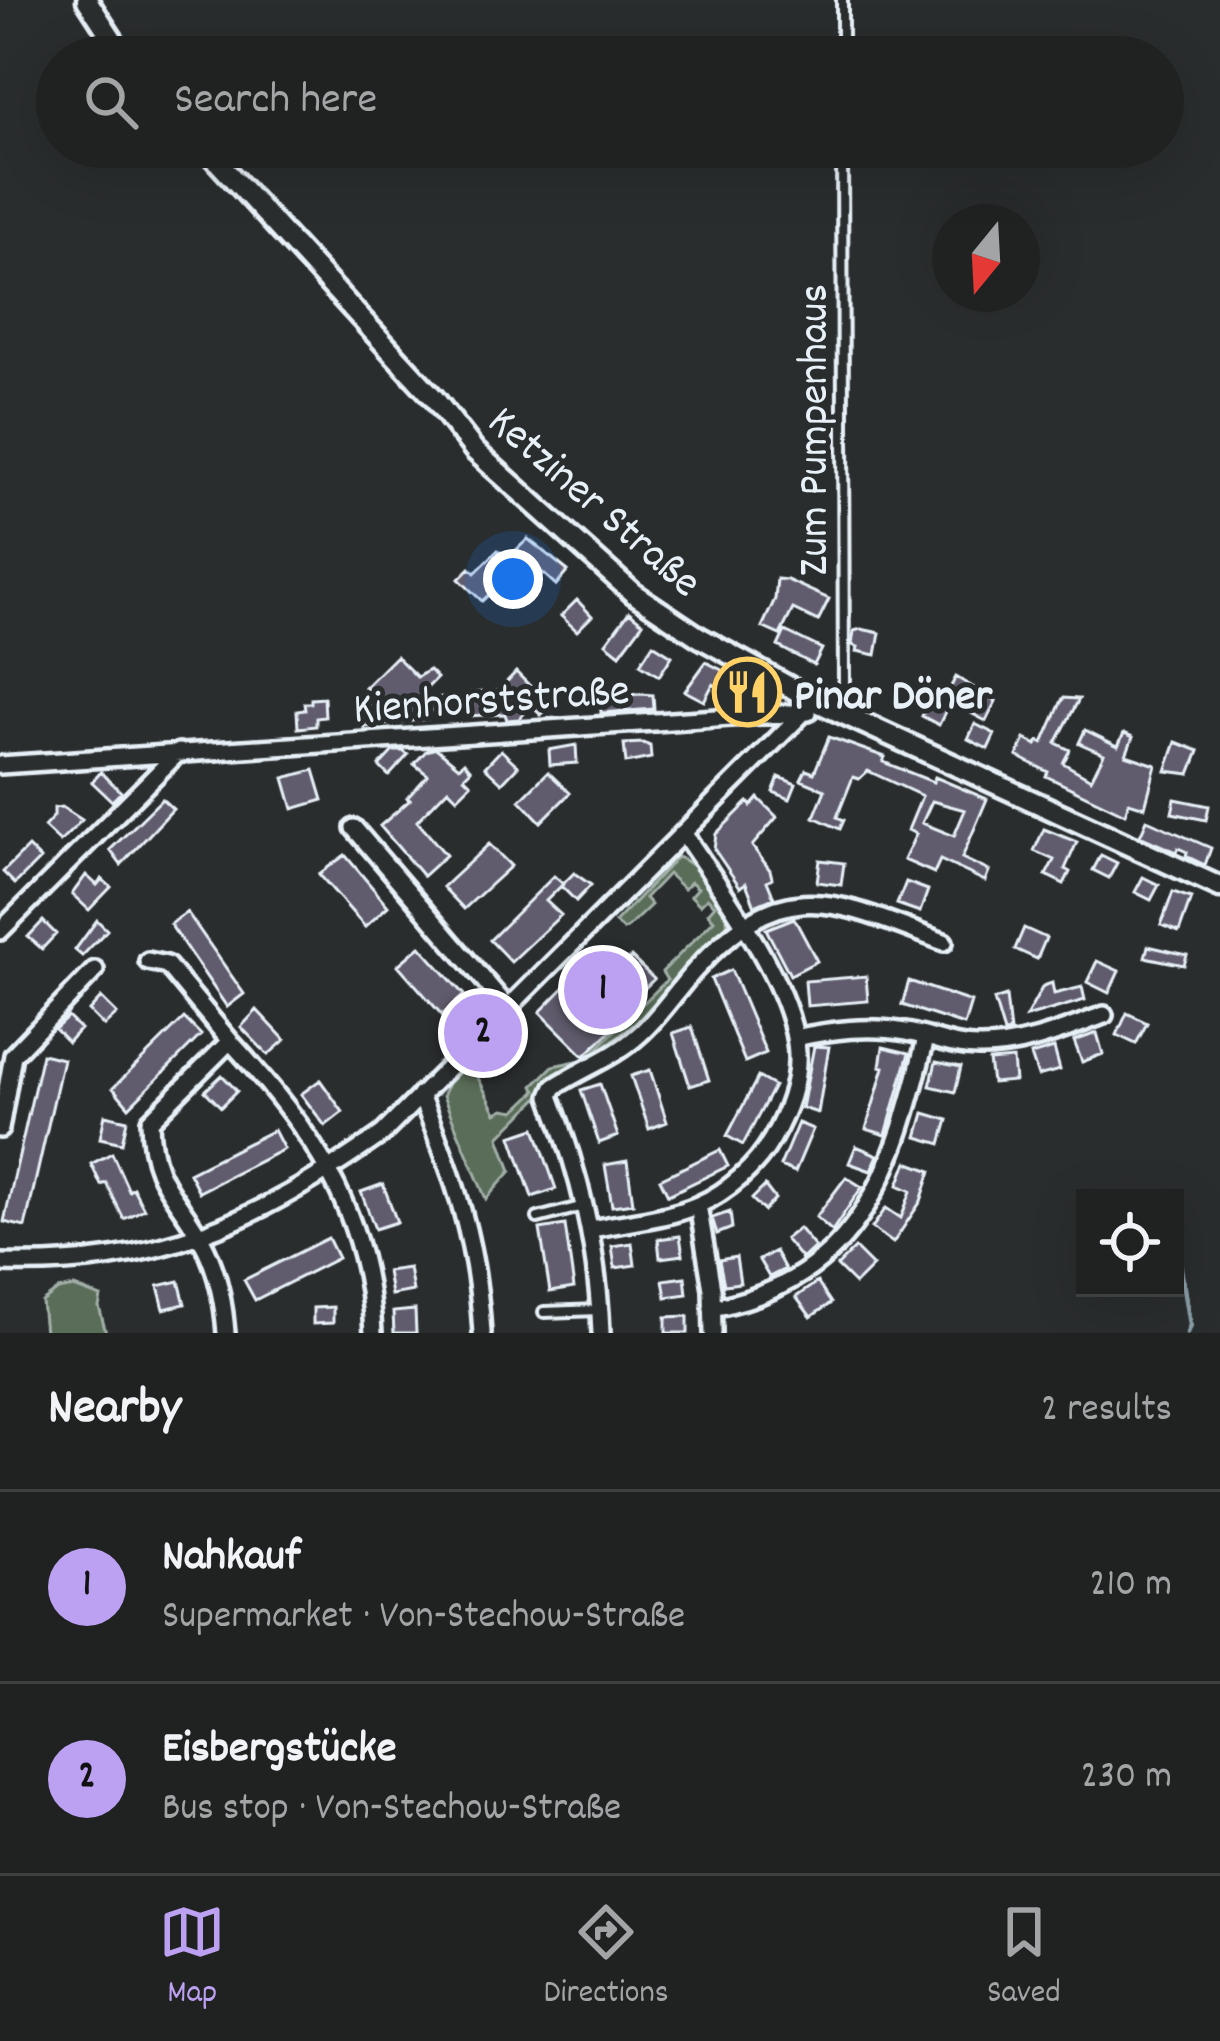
<!DOCTYPE html>
<meta charset="utf-8">
<style>
body{margin:0;font-family:Dekko,sans-serif;background:#2d2f2f;color:#f1f3f6}
.controls{position:absolute;right:36px;bottom:36px;display:grid;overflow:hidden;border-radius:0px;box-shadow:0 12px 48px #0002}
.controls button{width:108px;height:108px;display:grid;place-items:center;padding:0;border:0;border-bottom:3px solid #3d3f40;background:#202222;color:#f1f3f6;font:60px sans-serif}
.compass{position:absolute;left:932px;top:204px;width:108px;height:108px;border-radius:50%;background:#202222;box-shadow:0 12px 48px #0002;rotate:198deg}
.you{position:absolute;left:513px;top:579px;width:42px;height:42px;margin:-30px;border:9px solid #fff;border-radius:50%;background:#1a73e8;box-shadow:0 0 0 18px #1a73e833}
.badge{display:grid;place-items:center;width:78px;height:78px;border-radius:50%;background:#bca0f2;color:#111;font-size:39px;font-weight:700}
.pin{position:absolute;translate:-50% -50%;border:6px solid #fff;box-shadow:0 3px 12px #0006}
.list{margin:0;padding:0;list-style:none}
h2{display:flex;justify-content:space-between;align-items:center;height:156px;margin:0;padding:0 48px;font-size:51px}
h2 small{font-size:39px;font-weight:400;color:#a2a4a5}
.list li{display:grid;grid-template-columns:78px 1fr auto;gap:36px;align-items:center;box-sizing:border-box;height:192px;padding:0 48px;border-top:3px solid #3d3f40}
.list b{display:block;font-size:45px;white-space:nowrap}
.list p{margin:0;font-size:39px;white-space:nowrap;color:#a2a4a5}
.list em{font-size:39px;font-style:normal;color:#a2a4a5}
.icon{flex:none;width:66px;height:66px;fill:none;stroke:currentColor;stroke-width:2;stroke-linecap:round;stroke-linejoin:round}
.map{position:relative;flex:none;width:1220px;height:1333px;overflow:hidden}
.search{position:absolute;background:#202222;box-shadow:0 12px 48px #0002;left:36px;right:36px;top:36px;height:132px;display:flex;align-items:center;gap:30px;box-sizing:border-box;padding:0 42px;border-radius:66px;color:#a2a4a5;font-size:45px}
.sheet{height:540px;background:#202222}
nav{display:flex;justify-content:space-around;align-items:center;box-sizing:border-box;height:168px;border-top:3px solid #3d3f40;background:#202222;font-size:33px;color:#a2a4a5}
nav a{display:grid;justify-items:center;gap:6px}
nav .on{color:#bca0f2}
.map>svg:first-child{display:block}
.green{fill:#5a6d58;stroke:#a1afa8;stroke-width:3}
.lines{fill:none;stroke-linecap:round;stroke-linejoin:round}
.stream{stroke:#899da6;stroke-width:4.5}
.building{fill:#605b6d;stroke:#e8f1f8;stroke-width:3;fill-rule:evenodd}
.service-casing{stroke:#e8f1f8;stroke-width:16}
.minor-casing{stroke:#e8f1f8;stroke-width:24}
.tertiary-casing{stroke:#e8f1f8;stroke-width:27}
.service{stroke:#2a2d2e;stroke-width:8}
.minor{stroke:#2a2d2e;stroke-width:15}
.tertiary{stroke:#2a2d2e;stroke-width:18}
.labels{text-anchor:middle;stroke-width:10;stroke-linejoin:round;paint-order:stroke}
.street-label{font-size:45px;fill:#e8f1f8;stroke:#2a2d2e}
.poi-label{font-size:45px;font-weight:bold;fill:#e8f1f8;stroke:#2a2d2e;text-anchor:start}
</style>
<div class="map">
<svg width="1220" height="1333" viewBox="0 0 1220 1333">
<rect width="100%" height="100%" fill="#2a2d2e"/>
<filter id="ink" filterUnits="userSpaceOnUse"><feTurbulence type="fractalNoise" baseFrequency=".00833" numOctaves="2"/><feDisplacementMap in="SourceGraphic" scale="24" xChannelSelector="R" yChannelSelector="G"/><feConvolveMatrix kernelMatrix="1 2 1 2 8 2 1 2 1" color-interpolation-filters="sRGB"/></filter>
<g filter="url(#ink)">
<path class="green" d="M677 857C699 864 730 903 727 926L635 1024 550 1086 499 1137 511 1171 486 1199 443 1096 448 1083 512 1022 521 1031 520 1035 513 1029 479 1063 483 1070 476 1074 496 1113 504 1109 515 1111 536 1091 533 1086 553 1066 586 1059 667 980 662 972 714 920 708 913 715 905 707 898 700 905 691 896 698 888 691 882 684 889 668 874 645 898 651 905 627 928 623 930 615 923Z
M74 1287 101 1297 99 1307 106 1333H45L42 1302 58 1290Z"/>
<g class="lines">
<path class="stream" d="M1175 1231 1190 1325 1187 1333"/>
</g>
<path class="building" d="M528 539 568 571 556 585 535 566 529 572 511 555Z
M498 550 509 561 488 582 495 589 482 601 459 579 470 568 475 573Z
M777 579 787 580 829 599 818 621 793 609 780 635 762 627 775 599Z
M577 600 592 616 577 631 561 616Z
M629 612 643 623 620 654 606 643Z
M861 629 880 633 876 655 857 651 858 647 852 645 854 631Z
M785 631 822 649 814 665 778 646Z
M653 644 672 656 659 676 640 664Z
M396 656 417 677 429 670 437 678 416 699 444 697 445 711H427V719L364 727 363 713 372 712 371 693 365 687Z
M706 662 761 690 756 700 746 702 713 684 704 701 685 691Z
M516 672 538 694 545 686 559 697 541 715 531 706 519 719 507 720 505 714 468 716 471 693 498 691Z
M956 677 996 701 986 721 944 699Z
M640 694 653 695 654 709 601 713 600 697Z
M932 696 949 704 939 725 922 716Z
M324 698 325 717 316 718V726L298 728 297 711 305 710 304 703H311V699Z
M1063 698 1079 699 1056 743 1070 750 1063 763 1091 779 1104 754 1079 743 1085 730 1118 746 1124 733 1133 737 1126 755 1156 765 1145 807 1129 802 1125 814 1046 776 1048 772 1017 756 1025 739 1036 745 1039 741 1043 743Z
M975 724 995 734 988 749 968 739Z
M829 737 885 757 883 762 933 782 935 777 987 799 962 858 989 871 985 881 940 860 934 873 904 860 916 834 908 830 922 796 868 771 859 779 853 777 837 817 844 820 840 829 814 817 825 790 801 780 806 770 814 773ZM932 801 965 810 954 836 922 823Z
M1176 742 1199 751 1190 774 1166 771Z
M643 743 650 746 651 758 626 763 624 744Z
M576 745 577 763 550 765 549 750Z
M436 748 459 767 464 762 471 770 464 777 471 784 457 798 448 789 417 821 446 855 423 876 380 826 410 800 407 798 428 775 414 764 426 751Z
M501 750 518 766 502 783 485 767Z
M393 751H403L408 755 389 776 379 766Z
M314 770 323 800 293 809 284 778Z
M101 772 121 792 112 801 92 782Z
M548 772 570 793 541 822 520 800Z
M779 777 796 784 790 799 773 792Z
M758 798 777 817 752 846 770 870 772 878 767 881 774 898 755 906 746 883 740 887 714 849 716 834 748 802 751 806Z
M162 799 173 809 121 865 110 850Z
M1175 799 1209 806 1206 820 1172 813Z
M62 807 82 820 60 842 44 827 54 816V808Z
M1147 820 1211 848 1205 865 1186 856 1187 852 1178 848 1176 852 1140 836Z
M1044 829 1077 842 1065 869 1070 872 1064 884 1046 875 1054 860 1034 851Z
M489 844 511 866 464 909 443 887Z
M28 847 40 859 15 884 3 872Z
M345 855 388 906 365 927 319 874Z
M1101 855 1117 863 1109 878 1093 870Z
M820 860 844 863 841 885 817 882Z
M574 873 591 885 576 901 561 886Z
M86 875 97 885 102 879 111 887 89 910 72 894Z
M554 876 563 884 546 901 561 915 511 962 490 940Z
M1143 877 1159 885 1151 900 1135 892Z
M906 882 928 890 920 912 897 904Z
M1173 892 1191 898 1179 932 1161 925Z
M187 912 244 994 227 1007 170 924Z
M794 918 817 961 790 975 766 929Z
M97 920 107 930 82 956 75 950Z
M43 921 56 934 42 949 28 937Z
M1024 928 1046 938 1037 959 1015 949Z
M420 946 464 995 442 1015 398 965Z
M1148 946 1187 955 1184 965 1145 957Z
M600 951 619 969 631 957 654 979 633 1000 638 1005 584 1056 540 1012Z
M1097 961 1119 971 1109 993 1087 982Z
M731 970 766 1053 745 1062 711 979Z
M866 976 868 1001 807 1006 805 981Z
M909 981 971 1002 964 1025 902 1005Z
M1052 983 1054 994 1082 987 1085 1000 1026 1017 1043 986Z
M1006 996 1010 1032 1004 1033 994 1000Z
M101 998 117 1014 104 1026 89 1011Z
M257 1010 285 1040 268 1055 241 1027Z
M1127 1013 1147 1023 1136 1044 1117 1035Z
M68 1017 80 1029 68 1042 55 1029Z
M184 1018 201 1035 129 1107 113 1088Z
M692 1027 709 1080 690 1086 673 1033Z
M1097 1033 1103 1054 1082 1062 1074 1041Z
M814 1046 829 1047 818 1113 802 1108Z
M883 1047 909 1053 886 1135 866 1129 884 1067 880 1066Z
M1054 1048 1060 1070 1038 1076 1031 1055Z
M42 1054 63 1059 25 1227 4 1222Z
M1013 1059 1015 1081 992 1083 989 1061Z
M936 1062 961 1067 955 1092 930 1086Z
M650 1070 667 1122 649 1129 631 1076Z
M222 1075 237 1091 221 1107 205 1091Z
M758 1077 774 1086 743 1145 727 1136Z
M320 1080 343 1112 325 1126 301 1094Z
M600 1084 618 1136 599 1143 581 1090Z
M924 1113 948 1120 941 1144 917 1137Z
M105 1115 127 1120 122 1143 100 1138Z
M798 1123 813 1129 795 1172 780 1166Z
M535 1128 556 1189 532 1197 511 1136Z
M274 1130 284 1149 199 1192 189 1173Z
M856 1146 878 1155 871 1171 849 1163Z
M720 1150 728 1166 668 1195 660 1179Z
M112 1153 129 1191 133 1188 144 1209 124 1219 106 1183 101 1185 91 1164Z
M627 1161 633 1203 612 1206 605 1165Z
M907 1162 931 1171 921 1201 893 1243 872 1228 886 1208 901 1218 911 1191 898 1185Z
M846 1177 862 1187 832 1231 816 1217Z
M383 1184 397 1222 375 1229 361 1192Z
M765 1186 775 1199 764 1211 752 1199Z
M730 1212 732 1228 717 1234 712 1218Z
M565 1225 574 1288 550 1292 540 1229Z
M799 1228 815 1247 802 1259 785 1239Z
M680 1236 683 1255 660 1258 658 1239Z
M328 1238 338 1258 255 1300 244 1280Z
M632 1243 635 1265 615 1268 612 1246Z
M855 1248 873 1266 855 1284 837 1266Z
M775 1251 785 1269 769 1277 759 1260Z
M736 1257 740 1283 724 1285 719 1260Z
M409 1268 413 1291 391 1295 387 1271Z
M685 1277 687 1294 666 1297 663 1280Z
M179 1281 185 1304 164 1309 158 1286Z
M817 1282 831 1303 811 1317 796 1297Z
M333 1307V1323L313 1324V1308Z
M415 1310 416 1333H394L393 1312Z
M688 1316V1333H666V1317Z"/>
<g class="lines">
<defs>
<path id="service" d="M842 0V57
M837 708 844 691 842 147
M538 1218 584 1206
M544 1312 599 1310"/>
<path id="minor" d="M0 765 808 712
M354 828 508 1008
M0 931 179 752
M148 961 167 965 230 1041
M795 1038C832 1030 869 1025 906 1032 931 1036 952 1047 978 1047 1022 1048 1063 1030 1104 1015
M420 1095C455 1177 477 1243 482 1333
M0 1129 13 1055 95 970
M698 1205 712 1289 713 1333
M591 1229C626 1222 665 1219 698 1205 728 1192 756 1167 772 1139 788 1111 801 1076 796 1043 786 975 722 891 684 834
M0 1263C159 1268 254 1223 382 1134L815 701
M712 1308C861 1280 894 1169 926 1038
M226 1333C224 1306 218 1274 206 1249 181 1196 151 1188 150 1121L230 1041C311 1129 368 1210 373 1333
M601 1333C598 1249 580 1174 550 1096L554 1087C583 1068 614 1058 640 1034 661 1015 676 991 695 970 785 871 834 901 944 942"/>
<path id="tertiary" d="M87 0 124 57
M204 147 434 398 475 451 633 593 699 637 815 701 1220 887"/>
</defs>
<use href="#service" class="service-casing"/>
<use href="#minor" class="minor-casing"/>
<use href="#tertiary" class="tertiary-casing"/>
<use href="#service" class="service"/>
<use href="#minor" class="minor"/>
<use href="#tertiary" class="tertiary"/>
</g>
</g>
<defs>
<symbol id="restaurant-ring" viewBox="-11 -11 22 22"><circle r="9.5" fill="#2a2d2e" stroke="#ffd166" stroke-width="1.5"/><path d="M-5-6h1v4h1v-4h1v4h1v-4h1v5L-1.5 .5V6h-2V.5L-5-1ZM5-6V6H3V1.5H1.5Q1.5-4 5-6Z" fill="#ffd166"/></symbol>
</defs>
<g fill-rule="evenodd">
<use href="#restaurant-ring" x="709" y="654" width="76" height="76"/>
</g>
<g class="labels">
<g class="street-label">
<text transform="translate(810 430) rotate(-90)" y="16">Zum Pumpenhaus</text>
<text transform="translate(597 499) rotate(41)" y="16">Ketziner Straße</text>
<text transform="translate(491 696) rotate(-4)" y="16">Kienhorststraße</text>
</g>
<g class="poi-label">
<text x="794" y="708">Pinar Döner</text>
</g>
</g>
</svg>
<div class="controls">
<button><svg class="icon" aria-label="locate" viewBox="0 0 24 24"><circle cx="12" cy="12" r="6"/><path d="M12 2v4M12 18v4M2 12h4M18 12h4"/></svg></button>
</div>
<svg class="compass" viewBox="-18 -18 36 36"><path d="M0-13l5 13h-10z" fill="#e53935"/><path d="M0 13l5-13h-10z" fill="#a2a4a5"/></svg>
<div class="you"></div>
<div class="pin badge" style="left:603px;top:990px">1</div>
<div class="pin badge" style="left:483px;top:1033px">2</div>
<div class="search"><svg class="icon" aria-label="search" viewBox="0 0 24 24"><circle cx="10" cy="10" r="6"/><path d="M15 15l6 6"/></svg>Search here</div>
</div>
<section class="sheet">
<h2>Nearby<small>2 results</small></h2>
<ul class="list">
<li><span class="badge">1</span><div><b>Nahkauf</b><p>Supermarket · Von-Stechow-Straße</p></div><em>210 m</em></li>
<li><span class="badge">2</span><div><b>Eisbergstücke</b><p>Bus stop · Von-Stechow-Straße</p></div><em>230 m</em></li>
</ul>
</section>
<nav>
<a class="on"><svg class="icon" aria-label="map" viewBox="0 0 24 24"><path d="M3 6l6-2 6 2 6-2v14l-6 2-6-2-6 2zM9 4v14M15 6v14"/></svg>Map</a>
<a><svg class="icon" aria-label="directions" viewBox="0 0 24 24"><path d="M12 3l9 9-9 9-9-9zM9 14v-3h6M13 9l2 2-2 2"/></svg>Directions</a>
<a><svg class="icon" aria-label="saved" viewBox="0 0 24 24"><path d="M7 4h10v16l-5-4-5 4z"/></svg>Saved</a>
</nav>
